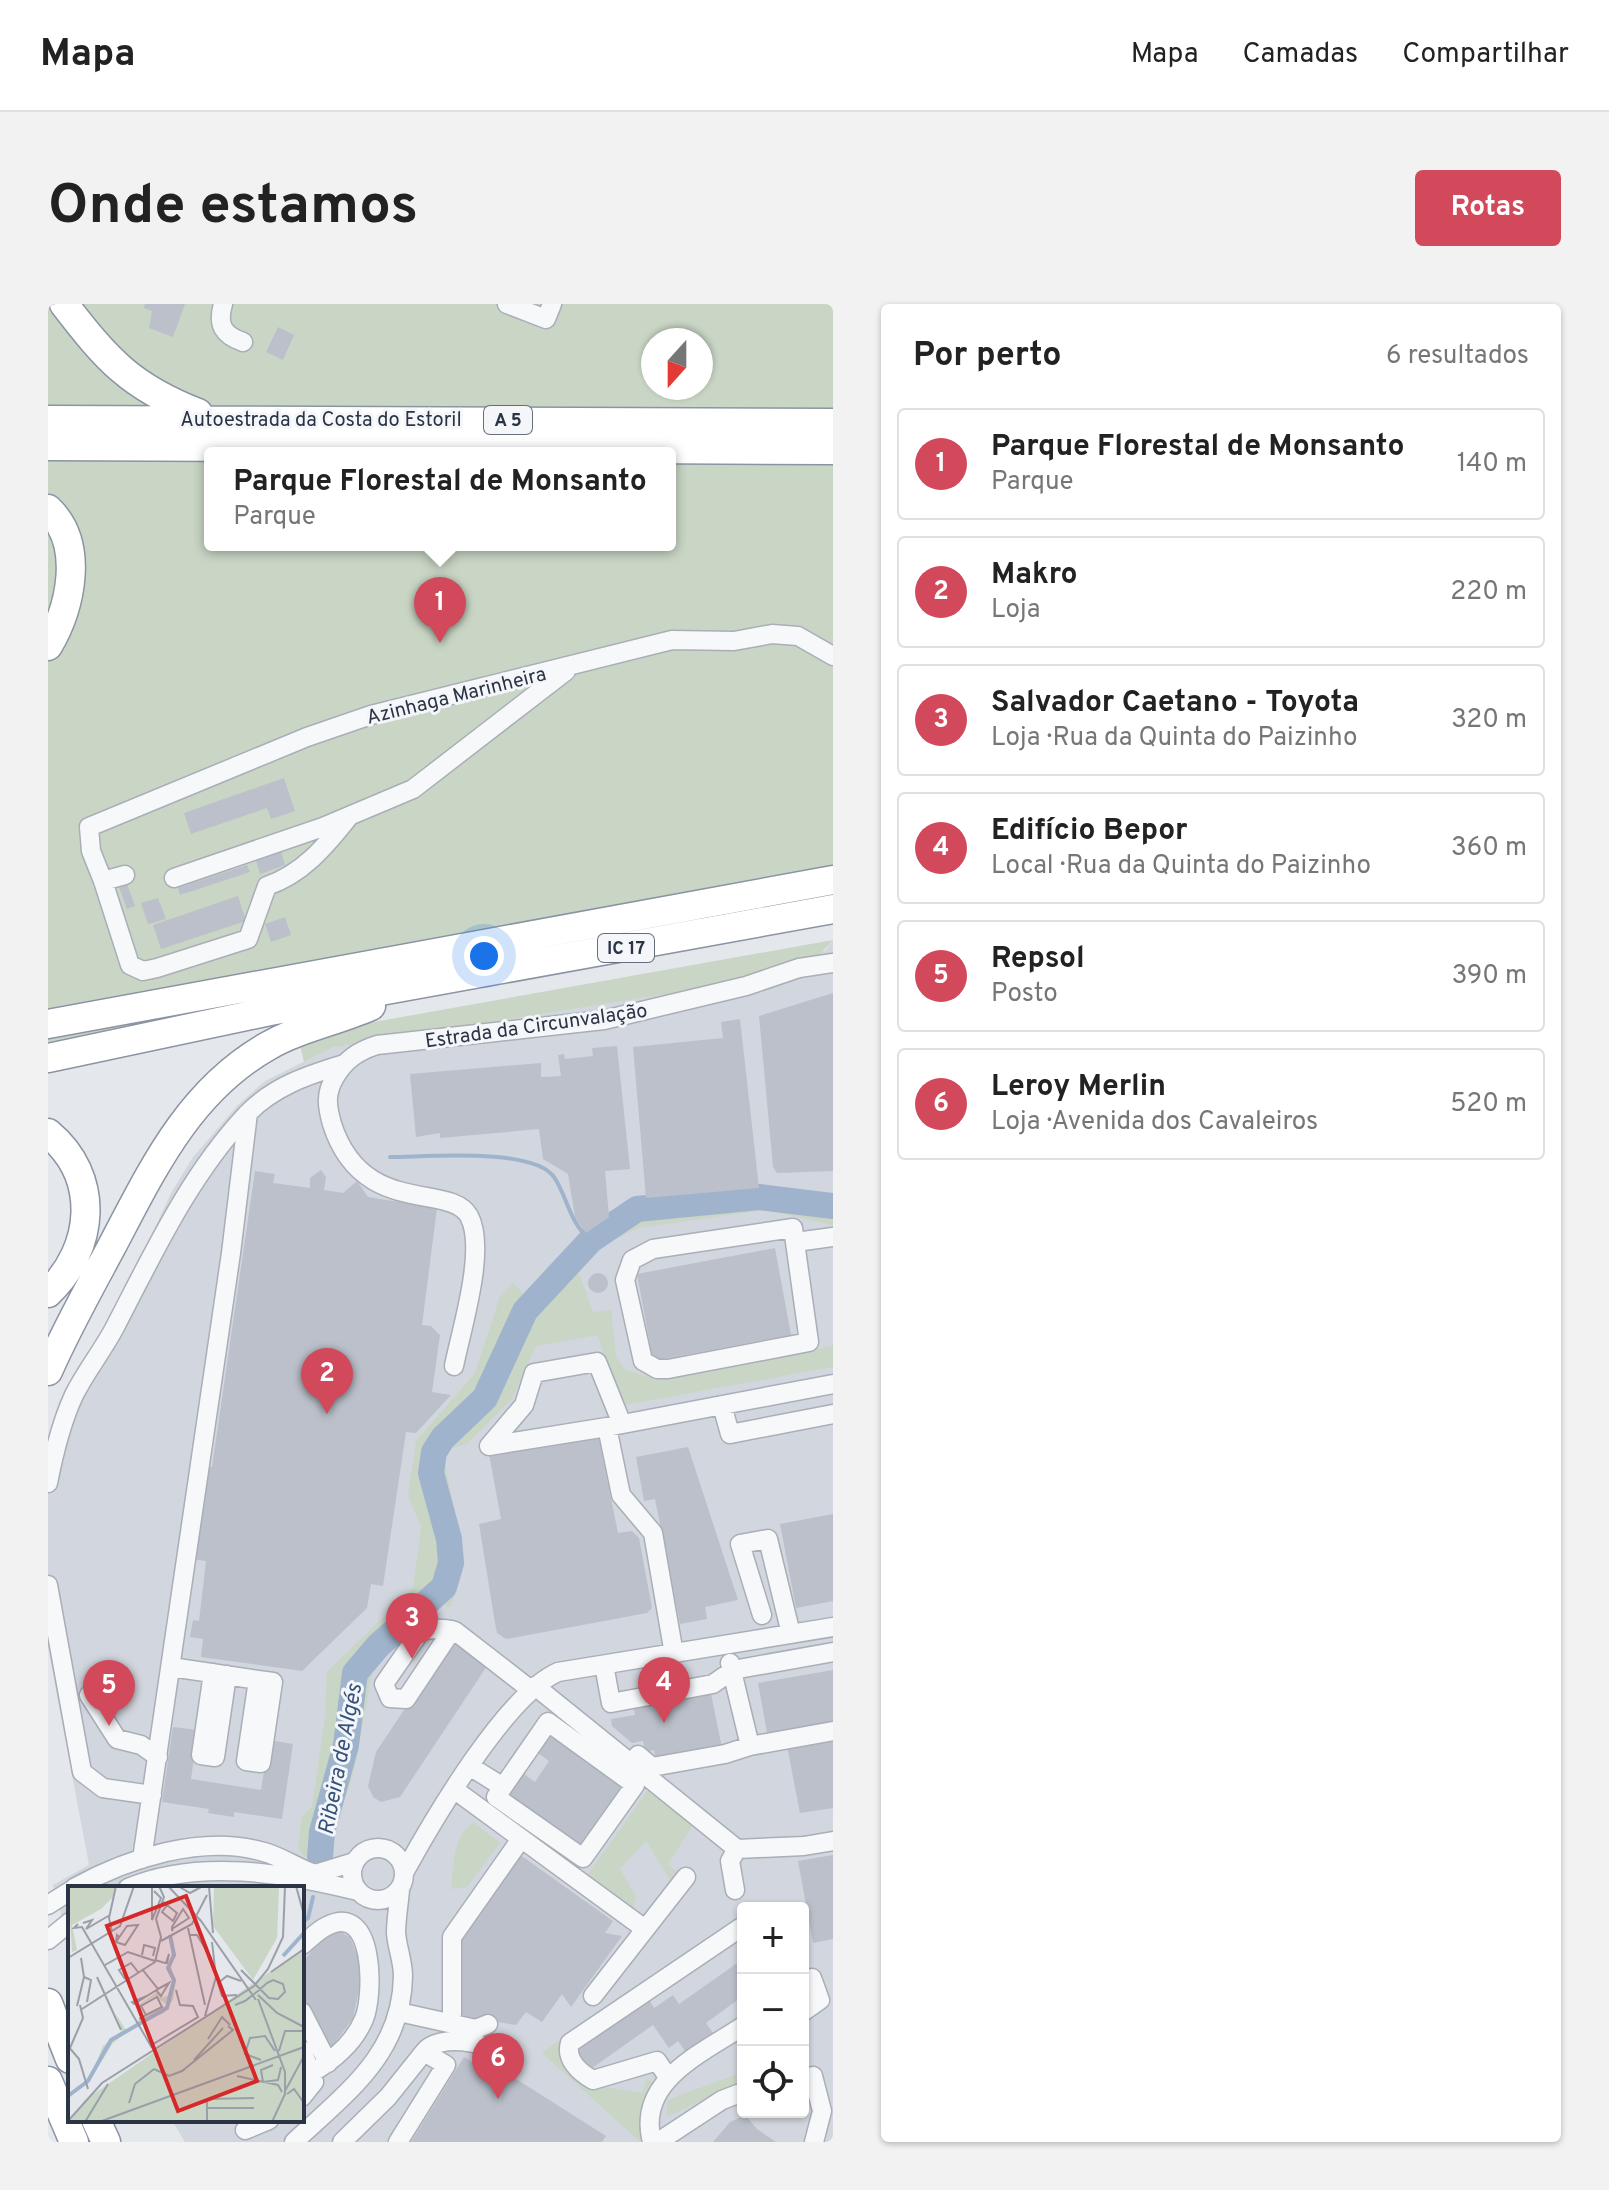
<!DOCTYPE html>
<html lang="pt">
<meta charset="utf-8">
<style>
body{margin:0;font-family:Overpass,sans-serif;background:#f2f2f2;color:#222}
.controls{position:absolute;right:24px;bottom:24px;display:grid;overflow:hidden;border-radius:8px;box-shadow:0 2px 6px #0004}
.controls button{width:72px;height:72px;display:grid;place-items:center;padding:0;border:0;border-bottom:2px solid #e0e0e0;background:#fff;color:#222;font:40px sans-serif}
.compass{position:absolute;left:593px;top:24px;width:72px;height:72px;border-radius:50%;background:#fff;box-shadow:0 2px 6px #0004;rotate:201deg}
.you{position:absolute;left:436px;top:652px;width:28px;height:28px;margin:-20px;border:6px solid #fff;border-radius:50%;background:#1a73e8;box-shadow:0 0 0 12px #1a73e833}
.badge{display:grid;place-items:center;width:52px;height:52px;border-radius:50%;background:#d1495b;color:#fff;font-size:26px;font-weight:700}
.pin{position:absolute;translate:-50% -66px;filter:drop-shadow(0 2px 4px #0008)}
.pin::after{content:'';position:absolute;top:42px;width:28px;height:24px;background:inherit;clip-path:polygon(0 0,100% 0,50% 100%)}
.popup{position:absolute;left:156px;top:143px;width:472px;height:104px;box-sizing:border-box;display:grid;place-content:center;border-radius:8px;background:#fff;filter:drop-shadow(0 2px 6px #0005);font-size:26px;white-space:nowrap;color:#767676}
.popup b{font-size:30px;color:#222}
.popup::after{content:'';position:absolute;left:50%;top:100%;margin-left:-16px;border:16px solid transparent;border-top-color:#fff}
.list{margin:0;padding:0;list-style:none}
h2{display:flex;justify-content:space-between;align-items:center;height:104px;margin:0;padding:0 32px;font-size:34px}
h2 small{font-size:26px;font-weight:400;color:#767676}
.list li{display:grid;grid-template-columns:52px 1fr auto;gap:24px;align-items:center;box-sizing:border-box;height:112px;margin:0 16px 16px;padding:0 16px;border:2px solid #e0e0e0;border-radius:8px}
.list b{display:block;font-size:30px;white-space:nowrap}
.list p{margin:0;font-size:26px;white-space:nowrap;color:#767676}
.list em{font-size:26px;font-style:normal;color:#767676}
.icon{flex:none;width:44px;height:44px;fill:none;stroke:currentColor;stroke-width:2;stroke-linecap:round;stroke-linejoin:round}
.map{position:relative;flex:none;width:785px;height:1838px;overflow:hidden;border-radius:8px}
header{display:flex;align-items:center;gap:48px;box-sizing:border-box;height:112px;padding:0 40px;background:#fff;border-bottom:2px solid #e0e0e0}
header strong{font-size:38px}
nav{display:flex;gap:44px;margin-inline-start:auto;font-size:28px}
.intro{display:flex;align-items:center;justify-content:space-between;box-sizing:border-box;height:192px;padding:0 48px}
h1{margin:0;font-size:56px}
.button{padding:20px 36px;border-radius:8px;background:#d1495b;color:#fff;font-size:28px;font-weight:700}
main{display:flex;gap:48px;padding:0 48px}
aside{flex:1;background:#fff;border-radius:8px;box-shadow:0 2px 6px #0004}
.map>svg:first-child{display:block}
.built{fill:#d2d6de;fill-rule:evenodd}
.green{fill:#c9d6c5;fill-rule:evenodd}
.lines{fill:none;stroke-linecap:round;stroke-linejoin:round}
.stream{stroke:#9fb4cc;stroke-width:4}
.river{stroke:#9fb4cc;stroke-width:26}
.building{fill:#bbc0ca}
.minor-casing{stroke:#a9aeb7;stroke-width:21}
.highway-casing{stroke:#8b94a3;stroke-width:31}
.minor{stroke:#f7f8fa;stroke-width:18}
.highway{stroke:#fff;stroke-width:28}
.labels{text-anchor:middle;stroke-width:6;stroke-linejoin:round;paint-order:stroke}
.shield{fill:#f4f6f9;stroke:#676e7b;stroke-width:2}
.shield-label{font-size:18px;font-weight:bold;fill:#2b3445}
.street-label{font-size:20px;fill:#2b3445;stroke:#f4f6f9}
.water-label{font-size:22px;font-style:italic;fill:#34527a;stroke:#f4f6f9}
.inset-river{fill:none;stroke:#9fb4cc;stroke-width:4}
.inset-road{fill:none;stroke:#9a9fa9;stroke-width:2}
.view{fill:#d62828;fill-opacity:0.15;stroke:#d62828;stroke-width:4}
.inset-edge{fill:none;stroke:#2b3445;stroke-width:4}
</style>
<header>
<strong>Mapa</strong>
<nav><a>Mapa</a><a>Camadas</a><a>Compartilhar</a></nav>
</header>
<div class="intro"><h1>Onde estamos</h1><a class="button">Rotas</a></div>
<main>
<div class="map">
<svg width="785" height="1838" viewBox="0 0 785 1838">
<rect width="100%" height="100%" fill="#e4e7ec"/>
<path class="built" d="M785 636V1838H137L124 1816H254V1584H22V1642L5 1581 41 1561 0 1343V1143L17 1094 107 931 105 928 123 889 145 853 190 801 217 777 283 744 663 683 777 647ZM695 1604H755V1808H695Z"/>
<path class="green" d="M0 0H785V593L0 741ZM605 36H653V84H605ZM162 149H622V241H162Z
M785 636 771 652 663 683 283 744 256 758 251 737 309 721Z
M721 883 785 895V921L718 906 591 924C571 932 541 948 530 967L545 1008 563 1006 568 1053 576 1065 607 1075 785 1042V1063L576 1101 549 1031 488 1042 464 1095 419 1140 394 1147 417 1257 404 1300 401 1304 394 1298 389 1301 325 1364 306 1467 277 1556 255 1552 250 1542 254 1513 264 1502 277 1412 279 1368 365 1284 373 1223 360 1192 368 1137 427 1069 452 992 465 979 477 991 531 940 529 937 588 895Z
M603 1482 647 1518 620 1560 630 1569 623 1578 598 1537 572 1565 588 1593 585 1604 538 1573Z
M426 1519 452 1539 419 1583 403 1585C406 1564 404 1530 426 1519Z
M517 1732 519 1735 511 1748 536 1780 595 1789 598 1775 605 1778 592 1838 494 1749Z
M695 1768V1777L619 1813V1796Z"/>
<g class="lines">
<path class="stream" d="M342 853C377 853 485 843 506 873 520 894 521 919 543 936
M254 1618 260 1614 265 1593"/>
<path class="river" d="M272 1553 274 1528 298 1441 307 1369 330 1342 396 1283 403 1259 401 1235 383 1169 386 1148 395 1134 437 1094 477 1007 543 936 589 905 711 893 785 902"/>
</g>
<path class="building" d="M97 0H137L125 33 101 24 104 7 96 4Z
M230 23 246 31 235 56 218 48Z
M236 474 247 507 223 515 219 504 143 530 136 509Z
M233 547 237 561 212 570 208 556Z
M199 561 202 568 132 591 130 584Z
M79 580 87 602 79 605 71 583Z
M190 592 198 617 113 645 105 621Z
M110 594 118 615 100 620 93 599Z
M237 613 243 631 223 638 217 620Z
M785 689V867L729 869 725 863 711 712Z
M692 715 711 884 598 894 585 743 675 734 673 718Z
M569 742 582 865 557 867 561 913 538 929 527 913 520 870 495 855 491 825 392 834V829L368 833 362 770 493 759V773L513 772 510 751 516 750 517 755 545 752 544 744Z
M273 866 278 873 276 886 295 889 309 877 320 893 389 904 374 1021 383 1022 392 1031 384 1088 403 1091 368 1129 358 1128 335 1282 323 1280 319 1304 254 1367 153 1353 155 1335 142 1333 145 1316 151 1317 158 1257 143 1255 157 1163H164L207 867 227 870 225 879 262 884V874Z
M727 944 743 1031 605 1057 589 970Z
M540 979a10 10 0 1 1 20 0a10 10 0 1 1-20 0Z
M550 1131 570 1229 584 1227 591 1234 604 1304 599 1309 458 1335 449 1329 447 1319 431 1220 453 1215 441 1150Z
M640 1143 690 1296 657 1303 659 1315 632 1320 607 1195 596 1197 588 1153Z
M785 1210V1297L748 1304 732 1220Z
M404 1334 441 1359 352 1493 333 1498 325 1493 320 1482 328 1448Z
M785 1366V1422L720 1434 710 1379Z
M662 1385 674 1444 608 1457 606 1446 597 1448 595 1437 584 1439 564 1422 563 1415 587 1411 585 1400Z
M125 1423 150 1426 143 1475 213 1486 221 1436 245 1440 234 1515 186 1508V1513L160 1509 161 1505 114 1498Z
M504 1425 580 1479 533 1546 456 1490 472 1467 487 1478 501 1457 487 1447Z
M785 1434V1504L752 1509 739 1442Z
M471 1550 565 1617 557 1629 574 1632 523 1703 514 1690 494 1718 478 1708 468 1721 411 1712 410 1634Z
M785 1551V1635L765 1639 750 1557Z
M288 1625 302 1633 315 1666 305 1714 281 1747 254 1695V1660L273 1634Z
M695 1655V1692L658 1719 667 1732 640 1751 630 1737 621 1744 605 1721 540 1767 526 1744 598 1691 606 1704 625 1691 631 1700Z
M416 1753 424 1758 427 1753 433 1756 435 1754 558 1832 554 1838H363Z
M697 1811 709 1825 728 1838H665L682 1818Z"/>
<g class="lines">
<defs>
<path id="minor" d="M175 0C169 21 175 31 195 38
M459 0 498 15 504 0
M77 571 55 577 43 547 41 523 259 433 323 411 624 336 686 337 724 330 750 332 785 352
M126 574 275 523 365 485 518 367
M55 577 82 661 95 667 109 664 200 635 219 582C254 570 277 543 300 514
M745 924 761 1038 620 1065H609L595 1057 577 976 584 956 605 945Z
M748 938 785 933
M406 1062C413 1026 439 945 421 912 402 878 314 914 284 820 279 802 277 790 287 773 297 756 310 747 329 741L556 716 698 682 751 664 785 659
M674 1101 682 1130 785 1110
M559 1123 441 1142 476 1101 486 1069 549 1058 574 1120
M0 1179C6 1148 13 1119 26 1091 38 1067 55 1046 67 1023 106 948 141 872 199 810 226 782 260 771 296 760
M0 1281 34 1468 55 1484 104 1491
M714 1311 692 1240 720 1235 743 1330
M404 1326 358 1395 342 1394 336 1380 372 1328C385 1324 394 1324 407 1327L483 1386
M626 1350 605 1229 573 1191 559 1123 785 1080
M682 1359 702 1442 785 1427
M556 1361 563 1399 665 1380 685 1366 785 1348
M123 1363 210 1376 198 1457 213 1459 225 1378 210 1376
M165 1369 153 1451 167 1453 179 1371
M487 1382 689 1545 756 1542 785 1537
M41 1391 69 1435 93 1441 110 1453
M500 1418 587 1481 535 1554 448 1493Z
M590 1451 604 1463 677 1450 702 1442
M423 1463 455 1483
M407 1486 597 1625
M304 1570a26 26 0 1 1 52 0a26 26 0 1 1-52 0Z
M94 1555 183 949 200 809
M357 1567C385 1516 458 1391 510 1368L785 1323
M26 1584C80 1554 155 1530 216 1548 234 1553 249 1564 267 1570L306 1558
M80 1584C150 1554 238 1569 310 1587
M687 1586 682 1557 689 1545
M0 1601 22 1587
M0 1636 22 1618
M254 1641C262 1635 270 1626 279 1622 327 1597 326 1691 316 1715 306 1739 287 1755 265 1768
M755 1681 764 1674 772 1696 755 1708
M545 1692 638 1573
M254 1708 280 1759
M351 1708 428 1725 440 1720
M404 1710V1633L468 1542 471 1533
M254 1746 266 1778 254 1793
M376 1748C390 1730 439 1736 452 1753
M765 1772 774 1807 766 1838
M620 1773 609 1757 545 1776C531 1768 517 1755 522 1739L695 1622
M197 1826 221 1816
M246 1838C298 1789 354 1750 355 1672 355 1657 349 1643 348 1629 348 1615 351 1600 352 1585
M294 1838 340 1793 376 1748 398 1761 350 1838
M604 1838C588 1777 653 1750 695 1722
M610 1838 674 1796 695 1788"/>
<path id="highway" d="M16 0C59 56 83 83 150 109
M0 116 785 119
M0 142 785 146
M0 205C37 240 23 303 0 342
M0 720 785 576
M0 754 222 707 785 605
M0 829C53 873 47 944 0 989
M0 1067C19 1024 42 983 64 942 105 864 141 787 220 742 251 724 289 717 323 702
M0 1699 22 1755
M0 1777 26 1838
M48 1816 58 1838"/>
</defs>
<use href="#minor" class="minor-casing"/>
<use href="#highway" class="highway-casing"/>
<use href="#minor" class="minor"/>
<use href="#highway" class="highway"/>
</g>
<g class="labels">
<g class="shield">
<rect x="436" y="102" width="48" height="28" rx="6"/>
<rect x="550" y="630" width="56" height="28" rx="6"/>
</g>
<g class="shield-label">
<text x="460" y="122">A 5</text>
<text x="578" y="650">IC 17</text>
</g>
<g class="street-label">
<text x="273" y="122">Autoestrada da Costa do Estoril</text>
<text transform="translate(408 391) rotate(-14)" y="7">Azinhaga Marinheira</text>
<text transform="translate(488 721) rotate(-8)" y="7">Estrada da Circunvalação</text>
</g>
<g class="water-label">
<text transform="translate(291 1455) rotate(-79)" y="8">Ribeira de Algés</text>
</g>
</g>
<g transform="translate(20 1582)">
<rect width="236" height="236" fill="#e4e7ec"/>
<path d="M0 0H47V9L33 23 4 39 9 64 4 66ZM146 0H211L209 52 185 94 145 40ZM101 49 108 68 103 80 108 95 105 114 96 127 73 136 45 157 20 197 35 160 54 145 48 128 59 146 72 133 99 119 87 110 65 123 89 106 94 112 100 109 105 95 99 84 104 70ZM236 62V236H1L17 214Z" fill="#c9d6c5"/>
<path class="inset-river" d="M215 70 235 48M0 210 20 195 43 154 99 122 106 94 100 82 106 69 102 49"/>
<path class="inset-road" d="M84 0V34L93 12 86 5M100 0 133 35 188 114M110 0 122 7 135 0M228 0 236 29M141 1 145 47M95 16 97 17 99 19 109 27 105 35 94 26 99 19M15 37 24 34 18 43 42 29M10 38 6 42 14 41 84 162M120 42 137 119M104 43 121 32 115 23 104 41V44L105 45M44 46 41 32 48 0M121 49H129L143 72M51 51 49 49 48 56 59 40V39M93 55 124 38 139 9M48 56 57 59 70 39 59 40M74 69 76 59 87 62 85 70M0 72 52 40 66 0M87 74 97 77H99L101 68 98 77M37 79 60 66 87 75M74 83 90 103 66 118 64 116 79 110M203 86 236 63M16 91 23 94 19 116M29 91 53 144M57 93 51 84 63 77 70 86M88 104 93 110 101 97 90 103M169 109 154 110 150 97 159 90 173 95M190 109 209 127 236 141M190 113 217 186V208L204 236M167 119 177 115 190 105 199 97 205 94 215 98 217 106 210 113 201 112 173 84M9 120 16 91 13 72M14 123 87 76 93 51 88 33 96 11 91 0M137 130 148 91 144 56M71 133 78 129 73 120 89 111 94 121 78 129M140 153 154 131 162 139M0 160 11 173 20 203M82 160 130 131 125 120 112 119 108 104M2 162 15 132 12 119M211 165 217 145H234M126 174 155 142M193 174 177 168 182 152 197 150 207 165M205 179 193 184 195 196 210 194 213 181M86 183 101 190 114 185 165 144 160 140M169 190 210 199 214 206M217 205 236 170M219 208 226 203 236 217M61 217 67 198 86 183M139 222H186M0 235 34 197 186 100 200 83 215 51 217 0M17 236 40 198M31 236 236 161M139 236V213L186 212"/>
<path class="view" d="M118 10 189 195 110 225 39 40Z"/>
<rect width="236" height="236" class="inset-edge"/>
</g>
</svg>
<div class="controls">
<button>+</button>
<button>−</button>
<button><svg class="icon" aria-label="locate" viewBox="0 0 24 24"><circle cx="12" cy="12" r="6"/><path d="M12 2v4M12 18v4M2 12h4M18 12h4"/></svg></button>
</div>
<svg class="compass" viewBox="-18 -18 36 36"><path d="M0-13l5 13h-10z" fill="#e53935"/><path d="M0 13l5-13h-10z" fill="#767676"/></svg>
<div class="you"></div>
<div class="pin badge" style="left:392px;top:339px">1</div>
<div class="popup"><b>Parque Florestal de Monsanto</b>Parque</div>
<div class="pin badge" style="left:279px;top:1110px">2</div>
<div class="pin badge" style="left:364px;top:1355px">3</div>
<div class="pin badge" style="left:616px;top:1419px">4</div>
<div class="pin badge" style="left:61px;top:1422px">5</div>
<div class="pin badge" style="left:450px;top:1795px">6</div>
</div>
<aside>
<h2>Por perto<small>6 resultados</small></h2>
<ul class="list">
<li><span class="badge">1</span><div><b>Parque Florestal de Monsanto</b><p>Parque</p></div><em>140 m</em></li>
<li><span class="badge">2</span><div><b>Makro</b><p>Loja</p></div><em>220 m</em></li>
<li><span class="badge">3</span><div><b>Salvador Caetano - Toyota</b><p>Loja · Rua da Quinta do Paizinho</p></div><em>320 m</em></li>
<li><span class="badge">4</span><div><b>Edifício Bepor</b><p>Local · Rua da Quinta do Paizinho</p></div><em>360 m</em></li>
<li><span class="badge">5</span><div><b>Repsol</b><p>Posto</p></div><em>390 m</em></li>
<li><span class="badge">6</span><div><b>Leroy Merlin</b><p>Loja · Avenida dos Cavaleiros</p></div><em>520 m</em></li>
</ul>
</aside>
</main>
